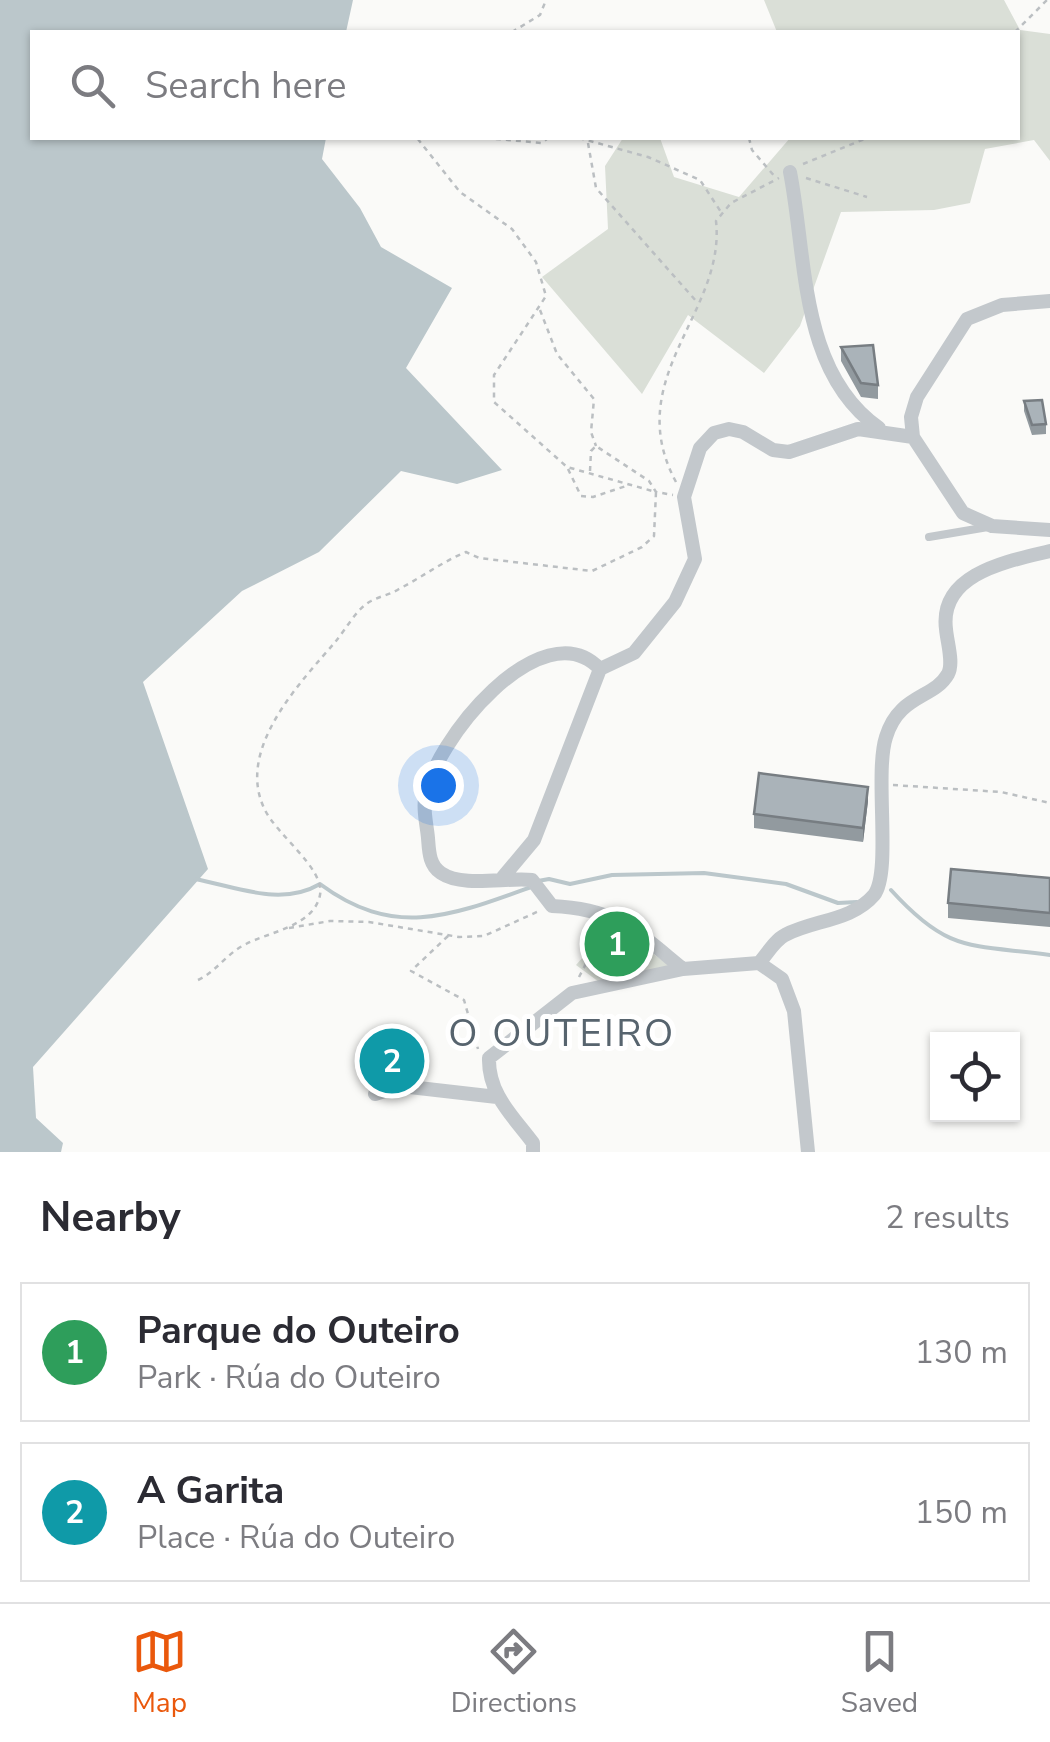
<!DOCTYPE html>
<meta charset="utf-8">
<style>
body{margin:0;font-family:"Nunito Sans",sans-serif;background:#f2f2f3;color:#2b2b33}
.controls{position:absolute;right:30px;bottom:30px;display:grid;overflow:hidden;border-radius:0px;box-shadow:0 2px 8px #0004}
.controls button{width:90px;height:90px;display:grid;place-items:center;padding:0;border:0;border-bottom:2px solid #e1e1e2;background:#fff;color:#2b2b33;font:50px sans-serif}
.you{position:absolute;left:438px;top:785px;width:35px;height:35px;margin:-25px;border:8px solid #fff;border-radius:50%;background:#1a73e8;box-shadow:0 0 0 15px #1a73e833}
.badge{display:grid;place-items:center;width:65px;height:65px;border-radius:50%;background:#ea580c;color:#fff;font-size:32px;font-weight:700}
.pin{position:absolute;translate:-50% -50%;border:5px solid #fff;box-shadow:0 2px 10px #0006}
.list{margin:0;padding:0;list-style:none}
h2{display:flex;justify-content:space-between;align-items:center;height:130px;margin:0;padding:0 40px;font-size:42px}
h2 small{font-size:32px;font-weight:400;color:#7c7c81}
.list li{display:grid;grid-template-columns:65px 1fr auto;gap:30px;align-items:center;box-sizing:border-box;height:140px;margin:0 20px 20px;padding:0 20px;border:2px solid #e1e1e2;border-radius:0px}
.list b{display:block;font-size:38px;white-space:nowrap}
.list p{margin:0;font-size:32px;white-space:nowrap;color:#7c7c81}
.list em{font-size:32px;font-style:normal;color:#7c7c81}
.icon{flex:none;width:55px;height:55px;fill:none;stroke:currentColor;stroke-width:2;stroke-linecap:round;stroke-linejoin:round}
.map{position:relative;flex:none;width:1050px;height:1152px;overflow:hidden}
.search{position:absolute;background:#fff;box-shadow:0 2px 8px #0004;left:30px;right:30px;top:30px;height:110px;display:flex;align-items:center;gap:25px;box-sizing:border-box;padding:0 35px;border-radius:0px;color:#7c7c81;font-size:38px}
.sheet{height:450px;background:#fff}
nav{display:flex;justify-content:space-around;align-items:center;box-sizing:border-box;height:140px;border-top:2px solid #e1e1e2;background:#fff;font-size:28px;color:#7c7c81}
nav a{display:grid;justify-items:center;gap:5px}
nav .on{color:#ea580c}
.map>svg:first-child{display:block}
.green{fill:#dadfd7}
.water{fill:#bbc7cb}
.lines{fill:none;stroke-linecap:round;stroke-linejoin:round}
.stream{stroke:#bbc7cb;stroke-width:4}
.path{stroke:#bbbfc2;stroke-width:2.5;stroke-dasharray:5 5;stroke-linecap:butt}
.lane{stroke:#c3c8cc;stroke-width:8}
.street{stroke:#c3c8cc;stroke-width:14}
.wall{fill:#929a9f}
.shaded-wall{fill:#777d82}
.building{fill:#aab3b9;stroke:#777d82;stroke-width:2.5}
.labels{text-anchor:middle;stroke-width:10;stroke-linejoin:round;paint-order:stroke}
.neighbourhood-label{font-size:38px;letter-spacing:2.5px;fill:#57646e;stroke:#fff}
</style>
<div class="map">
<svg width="1050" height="1152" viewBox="0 0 1050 1152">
<rect width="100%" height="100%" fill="#fafaf8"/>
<path class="green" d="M764 0H1004L1020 30 1050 34V161L1034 140 985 149 970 203 934 210 841 212 800 326 764 373 688 315 642 394 542 277 608 229 605 166 623 138H660L674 177 739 197 790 138H1018V32H777Z
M612 924 670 966 599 982 576 965Z"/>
<path class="water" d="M0 0H353L346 32H32V138H326L322 159 360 208 381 247 452 288 406 368 502 470 457 484 401 471 319 552 242 591 143 682 208 869 33 1067 36 1118 63 1143 61 1152H0Z"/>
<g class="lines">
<path class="stream" d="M195 879C237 887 281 907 320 884 394 939 451 916 531 887
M538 881 549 879 570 884 612 875 704 873 786 884 838 903 857 902
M891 890C949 954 970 944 1050 955"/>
<path class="path" d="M512 32 540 15 546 0
M1015 32 1047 0
M486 138 542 143 548 138
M579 138 648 157 700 180 721 212
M749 138 752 150 776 178
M588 143 596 188 697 302
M803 164 867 138
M806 178 867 197
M540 310 557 354 594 399 591 432 596 446
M568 469 581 496 593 497 626 486
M590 471 591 451 596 446 649 481 656 492 673 495
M676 482C620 378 726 313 716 221L731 203 779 178
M893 785 1001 792 1050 803
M289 928 330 921 369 922 459 937 484 936 539 911
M448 936 411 971 464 1000 478 1049
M579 977 603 931
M198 980C217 971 227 953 246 944 269 932 314 926 320 895 325 868 276 835 264 808 236 748 301 682 336 641 346 629 357 608 371 601 380 596 390 595 399 589 422 577 442 562 466 552L479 558 592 571 642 547 654 536 656 492 567 467 494 402V375L546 296 536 262 512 229 460 192 417 138"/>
<path class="lane" d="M929 537 988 527"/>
<path class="street" d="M790 172C807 258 799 372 879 428
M1050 301 1002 305 967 319 917 397 911 417 913 437 963 513 992 526 1050 530
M600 669C542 607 431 744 425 799 423 811 427 826 428 838 429 851 429 865 441 873 463 888 506 877 532 880L552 906C617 909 635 930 683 969
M600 669 634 653 675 602 695 559 684 497 700 448 714 433 729 429 743 432 773 450 789 452 858 429 913 437
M503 877 534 840 600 669
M759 963C767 954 775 940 785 935 813 920 852 921 874 895 892 872 874 774 886 737 899 694 934 699 948 674 954 663 947 642 946 629 939 573 1009 561 1050 551
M375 1094 401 1086 497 1097
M533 1152V1143C513 1116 488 1094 489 1058L572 993 683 969 759 963 782 979 794 1011 808 1152"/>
</g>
<path class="wall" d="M841 347 878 385V399L861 397 841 361Z
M1024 401 1046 424V434L1032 435 1024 411Z
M868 801 863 842 754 828V814Z
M1050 878V927L948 918V903Z"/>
<path class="shaded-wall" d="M868 787V801L863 842V828Z"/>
<path class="building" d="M873 345 878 385 861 383 841 347Z
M1042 400 1046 424 1032 425 1024 401Z
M759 773 868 787 863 828 754 814Z
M951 869 1050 878V913L948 903Z"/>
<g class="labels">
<g class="neighbourhood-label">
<text x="562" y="1046">O OUTEIRO</text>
</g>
</g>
</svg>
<div class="controls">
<button><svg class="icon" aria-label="locate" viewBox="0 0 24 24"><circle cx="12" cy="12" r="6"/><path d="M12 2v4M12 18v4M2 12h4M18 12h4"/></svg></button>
</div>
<div class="you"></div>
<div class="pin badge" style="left:617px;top:944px;background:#2e9e5b">1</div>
<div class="pin badge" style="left:392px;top:1061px;background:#0f9aa8">2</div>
<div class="search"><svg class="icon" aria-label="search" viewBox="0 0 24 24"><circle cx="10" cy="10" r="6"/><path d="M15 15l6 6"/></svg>Search here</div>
</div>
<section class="sheet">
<h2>Nearby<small>2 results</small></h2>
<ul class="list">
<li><span class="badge" style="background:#2e9e5b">1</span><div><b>Parque do Outeiro</b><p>Park · Rúa do Outeiro</p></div><em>130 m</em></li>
<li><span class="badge" style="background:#0f9aa8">2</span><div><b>A Garita</b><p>Place · Rúa do Outeiro</p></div><em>150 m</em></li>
</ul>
</section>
<nav>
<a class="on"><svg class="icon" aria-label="map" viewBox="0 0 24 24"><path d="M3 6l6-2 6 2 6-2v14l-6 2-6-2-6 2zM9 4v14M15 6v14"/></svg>Map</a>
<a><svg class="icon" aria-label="directions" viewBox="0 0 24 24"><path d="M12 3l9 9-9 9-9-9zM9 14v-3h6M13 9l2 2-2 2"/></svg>Directions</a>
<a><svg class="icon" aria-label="saved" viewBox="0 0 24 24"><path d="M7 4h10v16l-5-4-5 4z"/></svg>Saved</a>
</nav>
